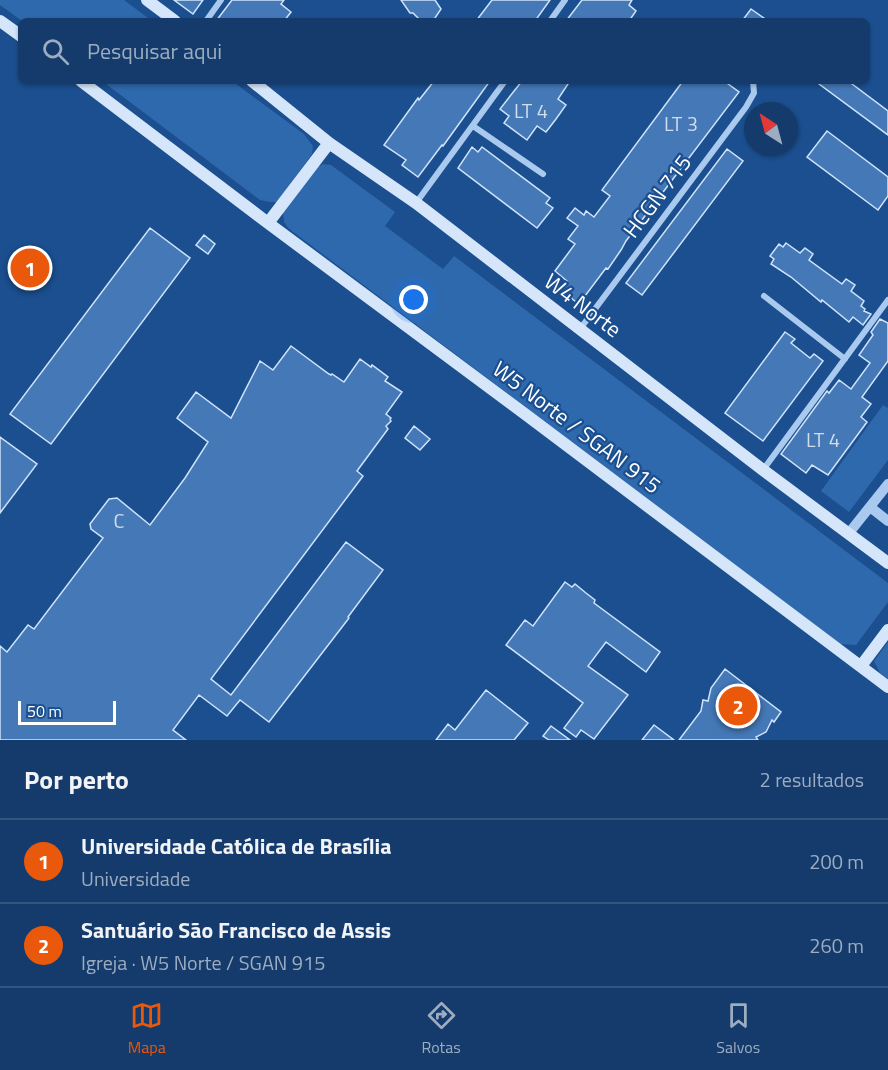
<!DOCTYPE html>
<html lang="pt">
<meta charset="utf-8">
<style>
body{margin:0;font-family:"Titillium Web",sans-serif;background:#214673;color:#f1f3f6}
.compass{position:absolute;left:744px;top:102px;width:54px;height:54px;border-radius:50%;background:#143b6b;box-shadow:0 2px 4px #0004;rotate:324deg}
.scale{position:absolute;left:18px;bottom:15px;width:98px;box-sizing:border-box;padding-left:6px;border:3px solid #fff;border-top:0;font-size:16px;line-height:21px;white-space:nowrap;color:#fff;-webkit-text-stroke:4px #1b4f8f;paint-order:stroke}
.you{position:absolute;left:414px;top:300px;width:21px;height:21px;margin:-15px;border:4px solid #fff;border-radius:50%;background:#1a73e8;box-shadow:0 0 0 9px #1a73e833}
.badge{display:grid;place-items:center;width:39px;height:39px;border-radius:50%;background:#ea580c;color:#fff;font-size:20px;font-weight:700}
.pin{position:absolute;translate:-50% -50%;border:3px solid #fff;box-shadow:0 2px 6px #0006}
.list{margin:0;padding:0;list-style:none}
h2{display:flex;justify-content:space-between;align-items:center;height:78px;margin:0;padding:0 24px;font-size:26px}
h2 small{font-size:20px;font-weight:400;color:#9dadc1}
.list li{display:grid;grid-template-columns:39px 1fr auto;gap:18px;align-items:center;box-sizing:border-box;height:84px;padding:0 24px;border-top:2px solid #33557e}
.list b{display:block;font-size:22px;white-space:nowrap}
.list p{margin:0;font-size:20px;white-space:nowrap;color:#9dadc1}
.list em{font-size:20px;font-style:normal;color:#9dadc1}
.icon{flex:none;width:33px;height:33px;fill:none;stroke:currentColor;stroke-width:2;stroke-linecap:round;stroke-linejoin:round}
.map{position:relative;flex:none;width:888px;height:740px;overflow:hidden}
.search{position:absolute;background:#143b6b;box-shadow:0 2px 4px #0004;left:18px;right:18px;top:18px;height:66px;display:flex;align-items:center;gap:15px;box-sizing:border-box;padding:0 21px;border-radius:9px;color:#9dadc1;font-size:22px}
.sheet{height:246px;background:#143b6b}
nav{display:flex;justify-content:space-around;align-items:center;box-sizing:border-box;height:84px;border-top:2px solid #33557e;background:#143b6b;font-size:16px;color:#9dadc1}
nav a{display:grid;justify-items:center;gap:3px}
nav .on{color:#ea580c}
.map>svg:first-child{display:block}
.green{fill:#2e69ad}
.building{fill:#4478b7;stroke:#cfe3fa;stroke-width:1.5}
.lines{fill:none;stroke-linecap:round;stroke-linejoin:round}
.minor{stroke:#a9c9ee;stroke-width:6}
.tertiary{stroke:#a9c9ee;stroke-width:10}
.secondary{stroke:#d6e6fa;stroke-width:12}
.labels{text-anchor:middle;stroke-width:4.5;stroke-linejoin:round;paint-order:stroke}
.number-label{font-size:20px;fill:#d0dded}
.street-label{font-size:22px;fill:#fff;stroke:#1b4f8f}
</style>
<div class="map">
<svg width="888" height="740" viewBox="0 0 888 740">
<rect width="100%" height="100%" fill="#1b4f8f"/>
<path class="green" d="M0 0H124L152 21H22L0 5Z
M102 81H232L304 134 313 146 312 154 277 202H270L260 200Z
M323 164 331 165 395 212 385 226 443 269 454 256 888 583V602L856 645 840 644 288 228 284 222 283 213 316 168Z
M883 405 888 408V460L849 512 821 491Z
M888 642V679L880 673 874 661Z"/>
<path class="building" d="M174 0H203L193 14Z
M232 0H284L281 4 291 12 284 21H216Z
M401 0H435L441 9 433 21H421L413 13H410Z
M492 0H550L535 21H476Z
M582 0H632L629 5 636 11 629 21H566Z
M751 9 768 21H742Z
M434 81H490L443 146 442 145 418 177 402 165 406 160 384 145 418 98 419 100Z
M522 81H570L558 99 566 105 556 119 546 132 537 126 527 140 504 123 509 116 500 109Z
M683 81H724L739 92 626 241 621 250 608 269 606 268 579 304 560 290 567 281 555 271 575 244 568 239 578 226 567 218 575 208 584 215 586 211 594 217 610 196 602 190Z
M815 81H848L888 111V135Z
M827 131 888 177V196L878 210 807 157Z
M472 147 478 152 482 147 550 198 546 203 553 208 537 228 458 168Z
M727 149 743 161 642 295 626 283Z
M150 228 190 258 51 444 10 414Z
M204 235 215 244 208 254 196 245Z
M786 243 800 253 805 248 813 254 809 260 842 284 846 279 855 285 851 291 864 301 861 306 865 309 864 311 871 314 863 325 853 317 849 322 822 300 821 302 791 277 771 264 774 259 770 256 779 244 783 247Z
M880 319 888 323V361L862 397 871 404 861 417 867 422 828 475 812 465 806 473 781 454 827 391 829 393 839 380 851 389 870 363 859 355 873 335 871 332Z
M785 332 795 339 791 343 810 358 814 354 823 361 763 441 725 413Z
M291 346 329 374 331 375 332 374 344 382 360 359 371 367 372 365 388 377 385 381 402 392 386 414 391 418 390 419 391 421 386 426 388 429 357 471 363 476 211 679 231 695 346 542 383 570 348 617 349 618 269 722 240 700 227 716 199 695 173 730 186 740H0V646L7 652 28 625 34 629 103 538 91 529 90 524 109 499 117 498 150 525 185 478 208 442 177 418 196 392 231 418 260 361 273 370Z
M414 426 430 439 420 450 405 438Z
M0 437 37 464 0 513Z
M565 582 572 587 575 584 586 593 595 600 594 603 660 652 646 672 606 642 588 666 628 695 594 739 581 730 576 737 564 728 583 703 506 645 525 620 533 626Z
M725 669 781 712 774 722 772 720 766 732 756 737 758 740H679L701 711 703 700 708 701 711 688Z
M486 690 528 723 514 740H436L448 724 455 730Z
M654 725 674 740H642Z
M551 726 570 740H549L543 736Z"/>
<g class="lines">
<path class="minor" d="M206 21 221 0
M550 21 565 0
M473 126 543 174
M416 203 505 81
M764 296 845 359
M580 329 746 107 754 93 753 81
M763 470 888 300"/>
<path class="tertiary" d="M870 507 888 521
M849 533 888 484"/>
<path class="secondary" d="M147 0 175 21
M0 21 21 36
M81 81 268 223 525 414 888 687
M252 81 329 143 416 203 763 470 888 563
M268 223 329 143
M861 666 888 630"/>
</g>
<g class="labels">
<g class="number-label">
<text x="531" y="118">LT 4</text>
<text x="681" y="131">LT 3</text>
<text x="823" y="447">LT 4</text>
<text x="119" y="528">C</text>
</g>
<g class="street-label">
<text transform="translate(657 196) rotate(-53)" y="8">HCGN 715</text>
<text transform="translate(583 305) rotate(37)" y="8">W4 Norte</text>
<text transform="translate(577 427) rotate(37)" y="8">W5 Norte / SGAN 915</text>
</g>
</g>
</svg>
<svg class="compass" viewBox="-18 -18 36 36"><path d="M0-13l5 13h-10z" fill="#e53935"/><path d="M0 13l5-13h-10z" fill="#9dadc1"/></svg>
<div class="scale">50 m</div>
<div class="you"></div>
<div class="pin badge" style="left:30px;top:268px">1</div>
<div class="pin badge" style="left:738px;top:706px">2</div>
<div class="search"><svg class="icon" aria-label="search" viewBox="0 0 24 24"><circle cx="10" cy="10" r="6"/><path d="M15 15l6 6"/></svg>Pesquisar aqui</div>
</div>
<section class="sheet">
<h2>Por perto<small>2 resultados</small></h2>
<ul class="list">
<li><span class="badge">1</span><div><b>Universidade Católica de Brasília</b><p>Universidade</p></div><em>200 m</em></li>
<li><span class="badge">2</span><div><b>Santuário São Francisco de Assis</b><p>Igreja · W5 Norte / SGAN 915</p></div><em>260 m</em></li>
</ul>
</section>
<nav>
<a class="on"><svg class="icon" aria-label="map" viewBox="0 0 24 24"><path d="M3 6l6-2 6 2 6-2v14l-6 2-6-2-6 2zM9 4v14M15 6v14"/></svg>Mapa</a>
<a><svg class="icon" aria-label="directions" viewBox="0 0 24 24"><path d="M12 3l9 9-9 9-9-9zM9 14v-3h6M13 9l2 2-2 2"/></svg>Rotas</a>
<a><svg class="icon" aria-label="saved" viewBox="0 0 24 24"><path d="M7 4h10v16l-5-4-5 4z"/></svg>Salvos</a>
</nav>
